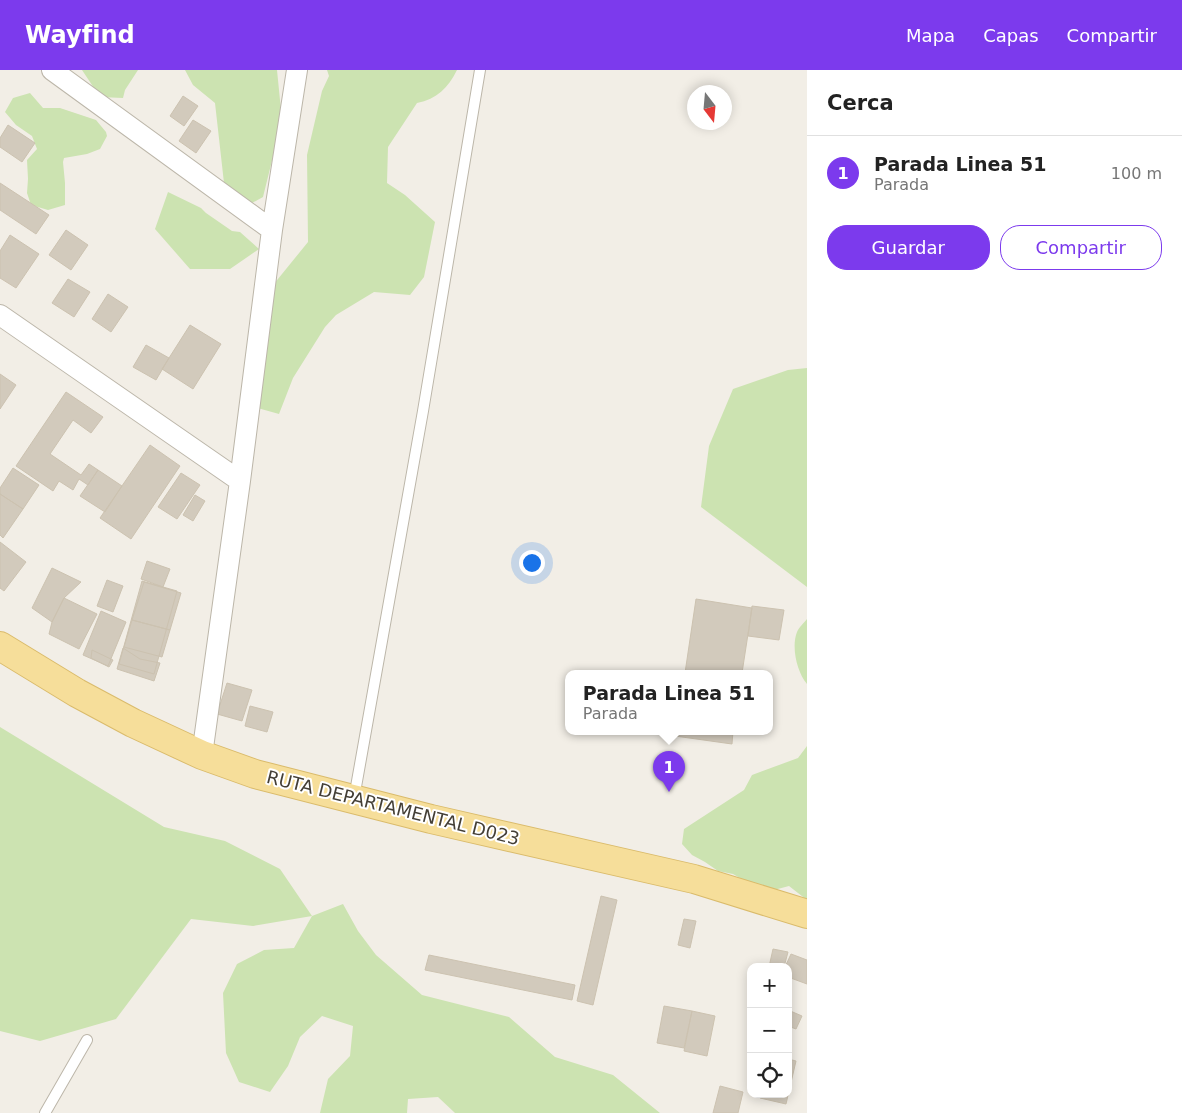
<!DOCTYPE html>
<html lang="es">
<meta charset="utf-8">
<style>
body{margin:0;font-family:"DejaVu Sans",sans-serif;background:#f6f6f6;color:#222}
.controls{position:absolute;right:15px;bottom:15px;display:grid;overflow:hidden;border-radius:10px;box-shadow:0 2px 12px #0003}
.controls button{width:45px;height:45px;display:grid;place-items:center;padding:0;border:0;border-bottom:1px solid #e0e0e0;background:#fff;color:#222;font:25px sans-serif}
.compass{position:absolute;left:687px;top:15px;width:45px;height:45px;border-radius:50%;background:#fff;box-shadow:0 2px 12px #0003;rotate:164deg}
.you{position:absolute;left:531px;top:492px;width:18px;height:18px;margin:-12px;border:4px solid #fff;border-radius:50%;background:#1a73e8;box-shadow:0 0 0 8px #1a73e833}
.badge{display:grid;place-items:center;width:32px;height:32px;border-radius:50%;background:#7c3aed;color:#fff;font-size:16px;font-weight:700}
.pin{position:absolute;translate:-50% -41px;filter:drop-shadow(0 1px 2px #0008)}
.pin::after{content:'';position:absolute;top:26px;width:18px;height:15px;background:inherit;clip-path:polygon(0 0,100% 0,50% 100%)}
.popup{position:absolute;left:565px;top:600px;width:208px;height:65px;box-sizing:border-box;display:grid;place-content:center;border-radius:10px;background:#fff;filter:drop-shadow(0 1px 4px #0005);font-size:16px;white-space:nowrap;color:#767676}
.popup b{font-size:19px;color:#222}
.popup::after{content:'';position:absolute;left:50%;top:100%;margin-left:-10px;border:10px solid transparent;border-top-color:#fff}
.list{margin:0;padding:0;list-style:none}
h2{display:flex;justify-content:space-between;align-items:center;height:65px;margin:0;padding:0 20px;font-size:21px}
h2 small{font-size:16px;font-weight:400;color:#767676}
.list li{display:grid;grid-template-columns:32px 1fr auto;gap:15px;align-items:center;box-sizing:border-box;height:75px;padding:0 20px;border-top:1px solid #e0e0e0}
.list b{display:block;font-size:19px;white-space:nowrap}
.list p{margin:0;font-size:16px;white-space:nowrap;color:#767676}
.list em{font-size:16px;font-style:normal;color:#767676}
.actions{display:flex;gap:10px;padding:15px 20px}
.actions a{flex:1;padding:11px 0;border:1px solid #7c3aed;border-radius:20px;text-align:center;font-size:18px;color:#7c3aed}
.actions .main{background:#7c3aed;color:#fff}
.icon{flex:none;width:28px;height:28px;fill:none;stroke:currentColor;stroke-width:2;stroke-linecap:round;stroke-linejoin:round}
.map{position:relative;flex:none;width:807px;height:1043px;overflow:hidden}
header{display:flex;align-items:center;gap:30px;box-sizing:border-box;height:70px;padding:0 25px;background:#7c3aed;color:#fff}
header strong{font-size:24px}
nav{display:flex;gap:28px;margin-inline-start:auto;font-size:18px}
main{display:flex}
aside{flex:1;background:#fff}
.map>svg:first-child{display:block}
.green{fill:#cce3b1}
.building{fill:#d2cabc;stroke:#ccc2b0}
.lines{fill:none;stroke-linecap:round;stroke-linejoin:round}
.lane-casing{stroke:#bcb6a9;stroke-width:12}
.street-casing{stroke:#bcb6a9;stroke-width:22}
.primary-casing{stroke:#dabb6b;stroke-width:30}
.lane{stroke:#fff;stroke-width:10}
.street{stroke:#fff;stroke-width:20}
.primary{stroke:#f6de9a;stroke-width:28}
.labels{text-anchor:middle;stroke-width:4;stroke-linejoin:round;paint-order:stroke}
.street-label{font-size:18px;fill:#443f36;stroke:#fff}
</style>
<header>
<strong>Wayfind</strong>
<nav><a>Mapa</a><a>Capas</a><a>Compartir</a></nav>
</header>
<main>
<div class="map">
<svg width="807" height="1043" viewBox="0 0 807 1043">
<rect width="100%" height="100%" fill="#f2eee6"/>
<path class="green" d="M82 0H138L125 20 123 28 100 27Z
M185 0H277L282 50 263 127 241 139 224 113 215 33 193 15Z
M327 0H457C448 18 437 29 417 33L388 77 387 113 405 125 435 152 424 207 410 225 374 222 336 245 325 257 293 308 279 344 250 336 269 220 308 172 307 85 322 21 329 6Z
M30 23 43 38H60L96 50 106 62 107 66 100 79 87 84 64 88 63 92 65 113V135L48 140 31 135 27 123 28 109 27 90 37 79 32 66 16 55 5 42 13 28Z
M168 122 201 138 206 143 232 161 240 162 259 179 230 199H190L155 159Z
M807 298V517L701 437 709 376 733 319 788 300Z
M807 549V614C797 602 791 577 797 562 799 557 804 553 807 549Z
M0 657 164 757 225 771 280 799 312 846 343 834 358 861 376 885 422 925 509 947 555 987 613 1005 660 1043H455L438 1027 408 1029 407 1043H320L328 1009 350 986 353 956 322 946 300 967 288 996 270 1022 239 1012 226 983 223 923 237 894 264 880 294 878 312 846 253 856 191 849 116 949 40 971 0 961Z
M807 676V830L789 816 774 820 759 819 733 804 718 801 705 792 692 785 682 774 684 759 744 720 752 705 798 688Z"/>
<path class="building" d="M183 26 198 36 184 56 170 46Z
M193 50 211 61 196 83 179 71Z
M8 55 35 73 22 92 0 77V68Z
M0 113 49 145 36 164 0 140Z
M66 160 88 175 71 200 49 185Z
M10 165 39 184 16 218 0 208V181Z
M68 209 90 222 74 247 52 233Z
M108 224 128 237 111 262 92 249Z
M190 255 221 274 193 319 162 299Z
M146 275 169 288 156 310 133 297Z
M0 304 16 315 0 339Z
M66 322 103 347 91 363 73 350 50 384 81 405 89 394 98 400 88 415 79 409 73 420 59 411 53 421 16 396Z
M150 375 180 396 131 469 100 448Z
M13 398 39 415 23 439 0 424V418Z
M98 400 122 416 105 442 80 426Z
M181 403 200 415 177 449 158 437Z
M0 424 23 439 3 468 0 465Z
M195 425 205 431 193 451 183 445Z
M0 472 26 492 4 521 0 518Z
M147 491 170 499 163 517 141 509Z
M52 498 81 512 64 528 52 552 32 538Z
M107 510 123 516 113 542 97 536Z
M142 511 177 521 154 604 119 594Z
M144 512 181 523 170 560 132 550Z
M64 528 97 544 79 579 49 564 52 552Z
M696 529 752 538 742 603H685Z
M752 536 784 540 779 570 748 566Z
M101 541 126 552 108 596 83 585Z
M132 550 170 560 162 587 124 577Z
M123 578 140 589 160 593 154 611 117 599Z
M92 580 113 590 109 597 91 588Z
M227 613 252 620 242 651 217 644Z
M250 636 273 642 267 662 245 656Z
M676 661H733L732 674 675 666Z
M601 826 617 830 593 935 577 931Z
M684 849 696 851 690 878 678 875Z
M773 879 788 882 784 897H769Z
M791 884 807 890V914L788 907V897H785Z
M429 885 575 915 572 930 425 900Z
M664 936 692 941 684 978 657 973Z
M788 940 802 946 796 959 788 956Z
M692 941 715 946 707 986 684 981Z
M788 989 796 991 786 1034 760 1028 761 1024H788Z
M720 1016 743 1022 738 1043H713Z"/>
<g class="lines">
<defs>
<path id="lane" d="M354 728 423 341 480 0
M45 1043 87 970"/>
<path id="street" d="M52 0 272 160
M0 245 240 411
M202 685 240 411 272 160 297 0"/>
<path id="primary" d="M0 576 77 623 133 653 202 685 255 704 431 749 694 809 807 844"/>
</defs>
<use href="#lane" class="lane-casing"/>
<use href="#street" class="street-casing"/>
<use href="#primary" class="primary-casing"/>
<use href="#lane" class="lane"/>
<use href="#street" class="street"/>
<use href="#primary" class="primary"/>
</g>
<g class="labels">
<g class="street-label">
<text transform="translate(393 738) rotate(14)" y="6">RUTA DEPARTAMENTAL D023</text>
</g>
</g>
</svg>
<div class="controls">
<button>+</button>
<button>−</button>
<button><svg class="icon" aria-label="locate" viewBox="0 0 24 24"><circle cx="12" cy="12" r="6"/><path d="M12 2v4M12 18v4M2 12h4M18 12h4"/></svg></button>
</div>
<svg class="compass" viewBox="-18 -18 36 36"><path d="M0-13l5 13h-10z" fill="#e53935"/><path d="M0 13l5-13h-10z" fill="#767676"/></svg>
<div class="you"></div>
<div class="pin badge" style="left:669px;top:722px">1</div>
<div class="popup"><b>Parada Linea 51</b>Parada</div>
</div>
<aside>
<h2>Cerca<small></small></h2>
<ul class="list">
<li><span class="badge">1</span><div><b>Parada Linea 51</b><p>Parada</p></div><em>100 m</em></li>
</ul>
<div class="actions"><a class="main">Guardar</a><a>Compartir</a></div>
</aside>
</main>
